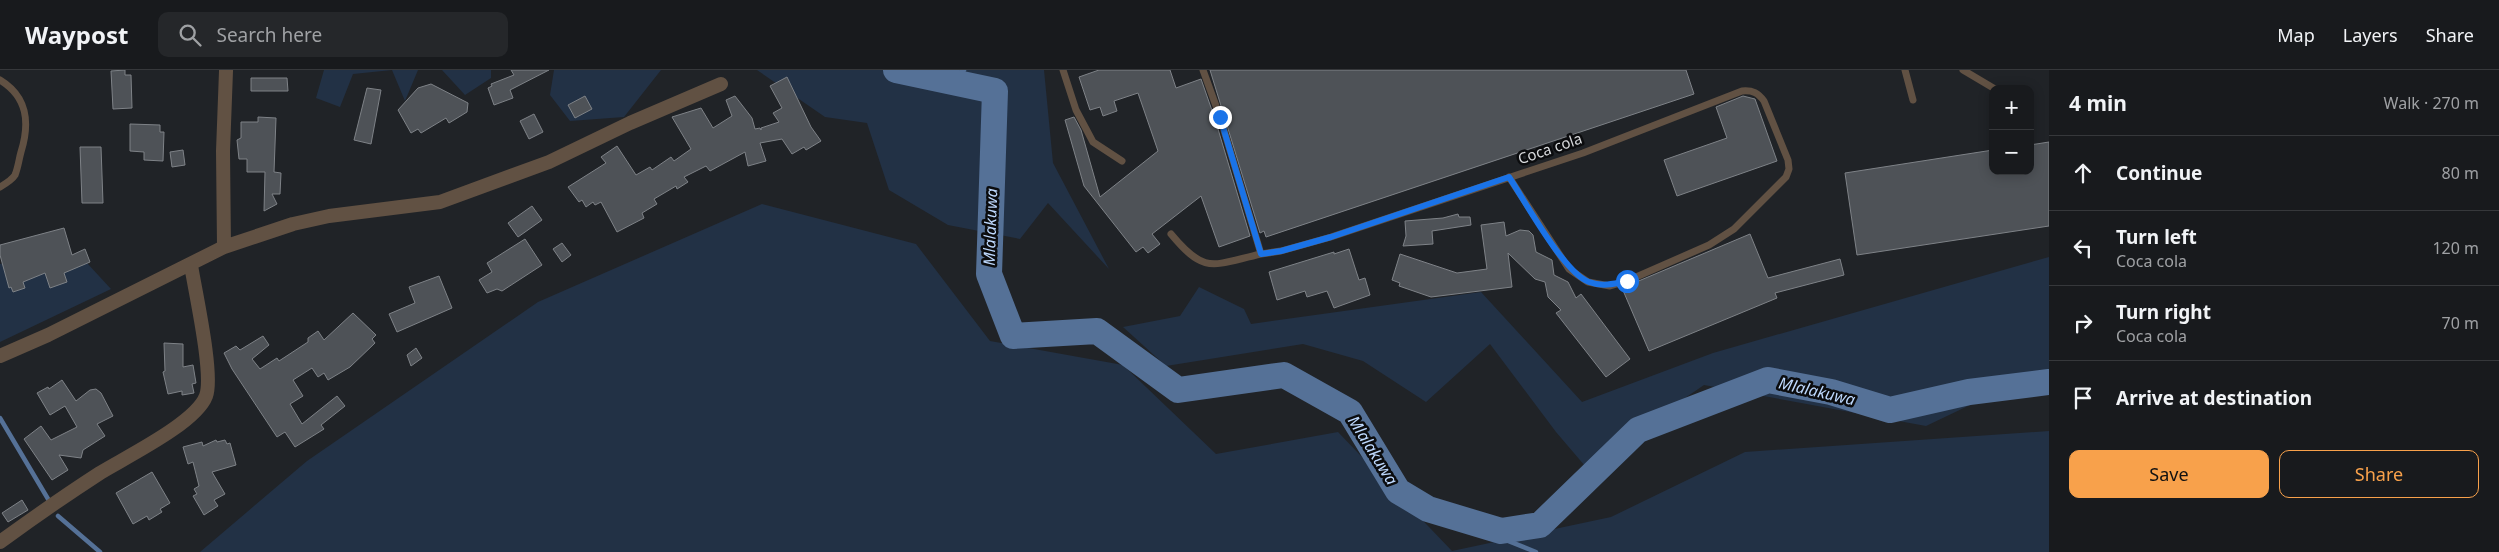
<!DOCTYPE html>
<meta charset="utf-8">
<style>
body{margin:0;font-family:"Noto Sans",sans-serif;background:#25272a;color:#f1f3f6}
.controls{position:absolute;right:15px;top:15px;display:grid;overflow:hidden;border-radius:10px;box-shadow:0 2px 12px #0003}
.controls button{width:45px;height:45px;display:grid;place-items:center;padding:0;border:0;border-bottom:1px solid #36383b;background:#181a1d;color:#f1f3f6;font:25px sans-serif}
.stop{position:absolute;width:15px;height:15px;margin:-11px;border:4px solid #1a73e8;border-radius:50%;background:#fff}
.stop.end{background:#1a73e8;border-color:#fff;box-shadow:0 1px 5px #0008}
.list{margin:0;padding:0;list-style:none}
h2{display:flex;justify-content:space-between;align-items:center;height:65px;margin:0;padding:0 20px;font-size:21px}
h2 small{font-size:16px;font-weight:400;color:#9fa1a4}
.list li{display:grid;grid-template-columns:32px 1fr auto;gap:15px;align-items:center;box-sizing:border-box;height:75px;padding:0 20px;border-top:1px solid #36383b}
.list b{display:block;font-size:19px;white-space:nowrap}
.list p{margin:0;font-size:16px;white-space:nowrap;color:#9fa1a4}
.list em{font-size:16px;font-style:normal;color:#9fa1a4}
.actions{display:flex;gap:10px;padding:15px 20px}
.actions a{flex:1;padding:11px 0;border:1px solid #f8a14b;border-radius:10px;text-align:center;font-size:18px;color:#f8a14b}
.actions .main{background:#f8a14b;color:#111}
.icon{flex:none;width:28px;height:28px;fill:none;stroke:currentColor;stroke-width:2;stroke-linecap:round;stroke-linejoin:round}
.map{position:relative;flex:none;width:2049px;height:482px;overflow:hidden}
header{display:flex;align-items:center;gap:30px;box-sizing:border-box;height:70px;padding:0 25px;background:#181a1d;border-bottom:1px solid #36383b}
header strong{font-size:24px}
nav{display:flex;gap:28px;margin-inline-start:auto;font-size:18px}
.search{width:350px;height:45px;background:#25272a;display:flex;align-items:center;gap:12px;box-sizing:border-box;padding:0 18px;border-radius:10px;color:#9fa1a4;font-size:19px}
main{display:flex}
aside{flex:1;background:#181a1d}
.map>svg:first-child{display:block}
.green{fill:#223145}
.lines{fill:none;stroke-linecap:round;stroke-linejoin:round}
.stream{stroke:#557197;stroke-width:4.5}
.river{stroke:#557197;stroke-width:26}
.building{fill:#4e5257;stroke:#7e8287}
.lane{stroke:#615143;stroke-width:7}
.street{stroke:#615143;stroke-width:14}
.route{stroke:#1a73e8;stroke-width:6}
.labels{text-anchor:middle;stroke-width:5;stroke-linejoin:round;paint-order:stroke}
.street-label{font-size:15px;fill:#d8dadd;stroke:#0b0c0e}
.water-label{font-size:16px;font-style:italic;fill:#bed9fe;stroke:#0b0c0e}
</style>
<header>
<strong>Waypost</strong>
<div class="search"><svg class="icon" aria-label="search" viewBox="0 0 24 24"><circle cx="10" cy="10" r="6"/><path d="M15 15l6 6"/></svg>Search here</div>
<nav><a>Map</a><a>Layers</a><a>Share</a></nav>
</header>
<main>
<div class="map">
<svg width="2049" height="482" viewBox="0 0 2049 482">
<rect width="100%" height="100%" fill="#202327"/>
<path class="green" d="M324 0H418L405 31 392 0 353 4 340 37 316 28Z
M442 0H491V8L465 25Z
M554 0H661L624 47 570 51 550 25Z
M757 0H1044L1053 93 1109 199 1048 133 1020 169 948 155 889 120 867 53 825 47Z
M762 134 916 174 990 271 1123 295 1216 384 1338 362 1452 481 1611 447 1745 382 2049 361V482H200L307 391 538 232Z
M2049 187V303L2033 305 1926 356 1704 315 1638 360 1597 410 1556 362 1490 274 1426 332 1363 291 1303 274 1166 296 1123 257 1180 246 1199 217 1244 239 1251 254 1481 222 1582 332 1713 283Z
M19 190 58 205 87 193 111 219 0 272V194Z"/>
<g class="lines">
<path class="stream" d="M946 11 964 0
M0 348 51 434
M1428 439 1536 482
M58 446 100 482"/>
<path class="river" d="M896 0 995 21 989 204 1013 266 1097 261 1178 320 1284 305 1350 342 1398 421 1428 439 1501 461 1540 455 1638 360 1768 310 1831 322 1890 340 1969 322 2049 312"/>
</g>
<path class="building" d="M125 0V5H131L132 38 113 39 111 1Z
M511 0H549L510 20 513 28 494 35 488 18 492 16 491 14 514 5Z
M1099 0H1170L1176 18 1201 9 1215 49 1250 166 1219 177 1201 126 1152 164 1160 174 1148 183 1143 177 1136 182 1084 116 1065 50 1074 47 1081 60 1100 127 1158 81 1138 23 1114 31 1117 41 1103 46 1100 37 1090 40 1079 7Z
M1210 0H1686L1694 24 1266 167 1264 161 1260 163Z
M787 7 811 57 821 71 806 80 804 77 792 84 782 69 760 73 766 91 748 96 745 82 710 101 706 96 684 107 688 112 677 119 676 116 654 129 657 134 642 143 644 148 617 162 601 132 595 135 593 132 586 137 582 130 579 132 568 117 606 93 601 87 617 76 636 105 650 97 652 100 671 87 674 91 691 79 672 47 701 38 713 58 732 46 726 30 735 26 752 48 755 59 760 58 761 60V58L779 52 773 43 782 38 770 16Z
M251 8H287L288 21H251Z
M431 14 468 33 467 42 449 53 446 48 421 63 418 59 411 63 398 40 418 18Z
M367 18 381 20 371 74 354 70Z
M585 26 592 39 575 48 568 35Z
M1743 26 1755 29 1777 91 1677 126 1664 90 1727 68 1716 37Z
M534 44 543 62 529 69 520 51Z
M258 47 276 48 274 102 281 103 280 124H272L277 134 264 141 265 102H247V89H239L237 70 241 68V52H258Z
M130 54 160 55V62H164L163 91 144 90V82L130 81Z
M2049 72V156L1857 185 1845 103 1993 80V101H2030V75Z
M80 77H101L103 133H82Z
M183 80 185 95 172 97 170 82Z
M532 136 542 150 518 167 508 153Z
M1458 144 1459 147H1470L1471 155 1432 161 1433 174 1403 176 1406 166 1405 151 1443 148Z
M1504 152 1506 166 1520 160 1529 161 1533 165 1536 182 1552 190 1554 205 1568 212 1576 228 1581 224 1630 289 1606 307 1556 243 1561 240 1548 227 1545 212 1535 209 1508 183 1512 217 1431 227 1399 216 1400 213 1392 210 1400 184 1457 203 1487 199 1481 155Z
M64 158 72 185 85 179 90 192 64 203 67 212 50 218 45 203 23 212 25 218 13 222 11 217 9 218 0 185V175Z
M1750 164 1768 208 1840 189 1844 205 1775 223 1777 228 1649 281 1622 218Z
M525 169 542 195 502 221 497 219 487 223 479 210 492 202 487 193Z
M562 173 571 185 562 192 553 179Z
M1349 179 1359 210 1365 208 1370 225 1334 238 1327 221 1307 227 1305 221 1277 230 1269 202 1334 182V184Z
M439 206 452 238 397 262 389 244 415 233 409 217Z
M353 243 376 265 372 269 375 273 350 297 328 310 324 303 318 307 312 298 293 310 303 326 290 334 302 354 337 326 345 336 321 355 324 359 295 377 285 362 277 367 232 299 224 283 236 276 240 280 263 266 269 275 252 289 260 299 277 288 279 291 308 272V268L318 261 324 270Z
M164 273 183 274V297L193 295 196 313 192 314 194 323 182 325V321L168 324 163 302 165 301Z
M416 278 422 288 411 296 407 285Z
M62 310 76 331 90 320 96 319 101 323 113 346 97 354 105 366 83 380 81 388 59 385 68 400 52 410 24 369 41 356 51 370 77 357 65 336 50 345 37 323 48 317 49 319Z
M216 370 217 372 225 370 227 374 230 373 236 395 212 402 225 424 214 430 218 436 204 445 193 426 197 424 194 419 199 416 193 392 188 394 183 377 202 372 203 376Z
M152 402 170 433 160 439 162 442 149 450 147 446 133 454 116 423Z
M22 430 28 440 8 452 2 443Z"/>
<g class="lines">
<path class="lane" d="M1063 0 1076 40 1093 72 1122 91
M1203 0 1220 47 1261 184 1281 181 1331 167 1583 83 1742 21C1753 20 1758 23 1764 31L1788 90 1789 99 1786 107 1734 159 1709 175 1627 211 1610 216 1588 212 1569 199 1509 107
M1905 0 1913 30
M1963 0 1995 19
M0 10C28 27 30 53 21 82 19 89 18 98 15 105 12 110 5 114 0 117
M1171 164C1205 205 1212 195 1261 184"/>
<path class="street" d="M224 177 223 81 226 1
M0 286 48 265 224 177 293 154 329 146 440 132 549 92 630 53 721 14
M0 472C33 448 66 425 100 403 126 387 196 353 206 326 214 305 195 221 191 195"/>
</g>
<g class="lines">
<path class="route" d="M1220 47 1261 184 1281 181 1331 167 1509 107C1525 131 1564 203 1589 212 1602 217 1614 214 1627 211"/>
</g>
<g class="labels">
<g class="street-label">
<text transform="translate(1550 79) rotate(-19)" y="5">Coca cola</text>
</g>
<g class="water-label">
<text transform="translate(990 157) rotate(-88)" y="6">Mlalakuwa</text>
<text transform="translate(1817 321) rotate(13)" y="6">Mlalakuwa</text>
<text transform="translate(1373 380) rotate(58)" y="6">Mlalakuwa</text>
</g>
</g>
</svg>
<div class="controls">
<button>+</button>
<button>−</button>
</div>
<div class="stop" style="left:1627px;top:211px"></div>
<div class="stop end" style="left:1220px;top:47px"></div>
</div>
<aside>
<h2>4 min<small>Walk · 270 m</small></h2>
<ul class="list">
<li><svg class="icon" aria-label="ahead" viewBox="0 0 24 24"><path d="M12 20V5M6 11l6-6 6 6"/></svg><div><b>Continue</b></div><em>80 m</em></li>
<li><svg class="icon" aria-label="left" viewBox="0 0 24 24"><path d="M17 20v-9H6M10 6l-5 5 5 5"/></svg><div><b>Turn left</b><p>Coca cola</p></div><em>120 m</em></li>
<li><svg class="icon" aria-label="right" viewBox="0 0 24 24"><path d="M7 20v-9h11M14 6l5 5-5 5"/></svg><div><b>Turn right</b><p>Coca cola</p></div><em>70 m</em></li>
<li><svg class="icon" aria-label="arrive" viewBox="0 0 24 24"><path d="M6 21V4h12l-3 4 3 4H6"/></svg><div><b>Arrive at destination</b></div></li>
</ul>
<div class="actions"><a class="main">Save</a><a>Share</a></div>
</aside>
</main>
